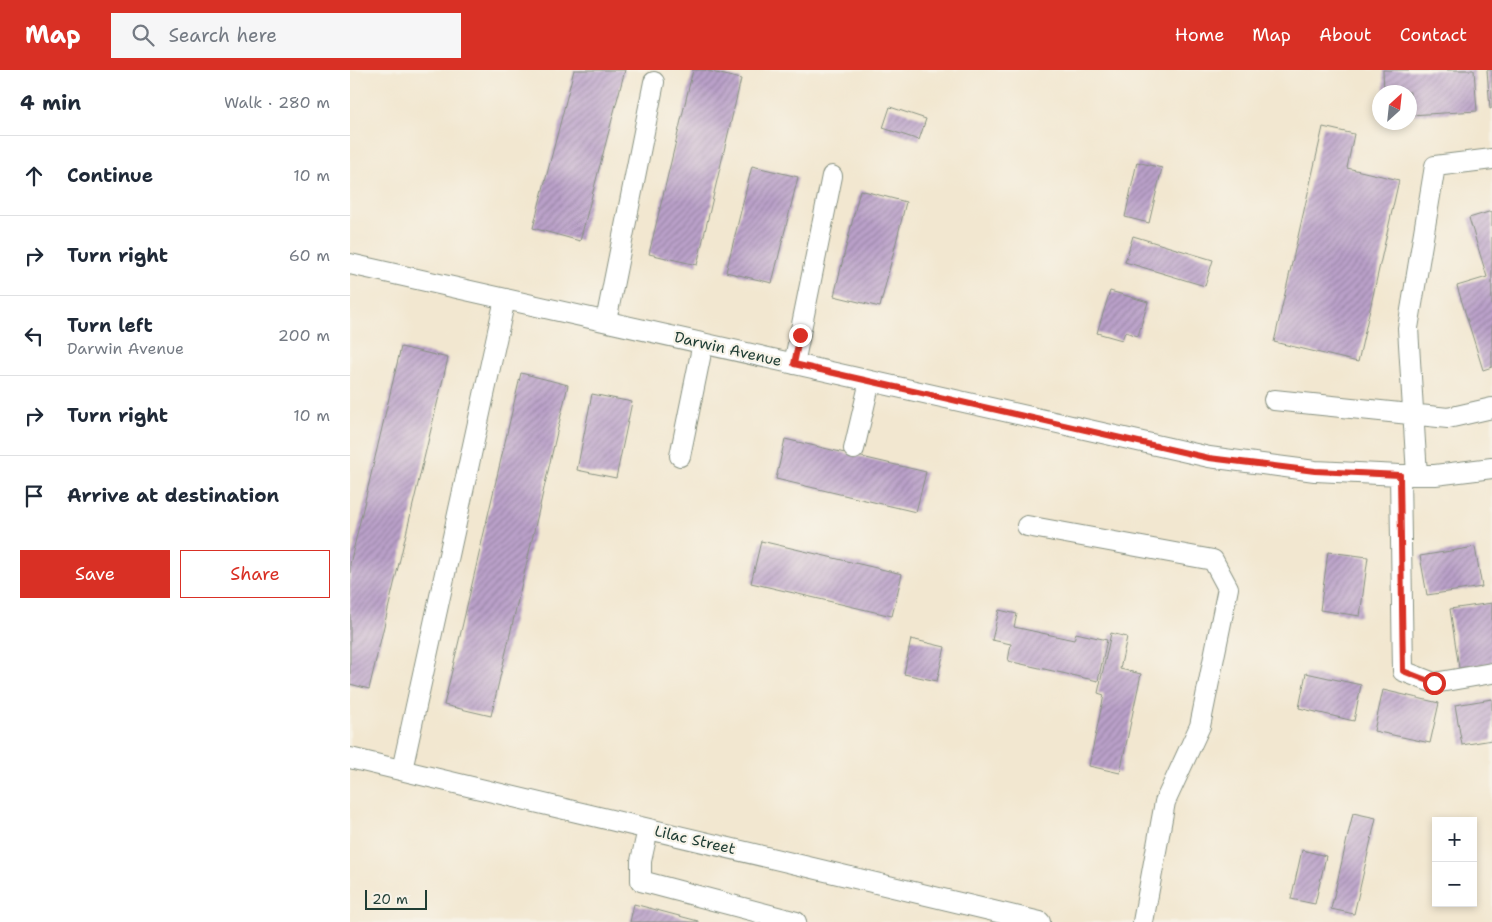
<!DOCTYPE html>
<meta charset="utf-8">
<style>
body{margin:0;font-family:"Shantell Sans",sans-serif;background:#f6f6f7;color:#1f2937}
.controls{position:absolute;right:15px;bottom:15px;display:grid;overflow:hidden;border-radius:0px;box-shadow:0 2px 8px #0003}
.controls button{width:45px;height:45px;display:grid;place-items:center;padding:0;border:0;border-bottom:1px solid #e0e1e3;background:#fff;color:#1f2937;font:25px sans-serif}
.compass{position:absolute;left:1022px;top:15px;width:45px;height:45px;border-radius:50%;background:#fff;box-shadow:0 2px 8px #0003;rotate:27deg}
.scale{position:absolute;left:15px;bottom:12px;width:62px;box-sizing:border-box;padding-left:5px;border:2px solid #1f3d34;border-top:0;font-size:14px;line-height:18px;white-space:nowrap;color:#1f3d34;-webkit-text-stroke:4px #f7f3e8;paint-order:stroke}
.stop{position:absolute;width:15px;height:15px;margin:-11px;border:4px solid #d93025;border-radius:50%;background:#fff}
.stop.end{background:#d93025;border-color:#fff;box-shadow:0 1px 5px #0008}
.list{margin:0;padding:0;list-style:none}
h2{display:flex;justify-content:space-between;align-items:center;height:65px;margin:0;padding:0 20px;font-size:21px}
h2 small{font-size:16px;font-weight:400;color:#747a83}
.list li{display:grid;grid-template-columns:32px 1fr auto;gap:15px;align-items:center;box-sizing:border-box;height:80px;padding:0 20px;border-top:1px solid #e0e1e3}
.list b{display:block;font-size:19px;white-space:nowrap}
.list p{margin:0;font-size:16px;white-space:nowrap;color:#747a83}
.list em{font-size:16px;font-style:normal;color:#747a83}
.actions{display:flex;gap:10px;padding:15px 20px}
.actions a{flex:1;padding:11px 0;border:1px solid #d93025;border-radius:0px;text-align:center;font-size:18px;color:#d93025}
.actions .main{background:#d93025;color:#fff}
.icon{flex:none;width:28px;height:28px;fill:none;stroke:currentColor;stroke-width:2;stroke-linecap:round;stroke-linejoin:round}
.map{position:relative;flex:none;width:1142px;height:852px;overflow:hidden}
header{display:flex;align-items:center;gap:30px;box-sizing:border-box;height:70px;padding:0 25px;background:#d93025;color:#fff}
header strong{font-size:24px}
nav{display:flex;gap:28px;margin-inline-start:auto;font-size:18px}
.search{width:350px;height:45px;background:#f6f6f7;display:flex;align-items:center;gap:12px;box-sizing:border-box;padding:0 18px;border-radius:0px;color:#747a83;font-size:19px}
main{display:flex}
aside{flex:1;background:#fff}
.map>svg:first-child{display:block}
.building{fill:url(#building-hatch)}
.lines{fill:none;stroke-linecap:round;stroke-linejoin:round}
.minor-casing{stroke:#889282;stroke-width:22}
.minor{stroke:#fff;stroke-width:20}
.route{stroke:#d93025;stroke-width:6}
.labels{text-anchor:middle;stroke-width:4.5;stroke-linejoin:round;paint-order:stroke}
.street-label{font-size:15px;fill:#1f3d34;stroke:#f7f3e8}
</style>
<header>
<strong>Map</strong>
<div class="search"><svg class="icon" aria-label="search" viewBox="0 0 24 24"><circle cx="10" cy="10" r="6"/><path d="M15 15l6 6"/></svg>Search here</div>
<nav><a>Home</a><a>Map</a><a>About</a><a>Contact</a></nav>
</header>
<main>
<aside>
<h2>4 min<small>Walk · 280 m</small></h2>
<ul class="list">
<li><svg class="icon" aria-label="ahead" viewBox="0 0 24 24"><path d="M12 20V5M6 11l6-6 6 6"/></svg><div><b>Continue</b></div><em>10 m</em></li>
<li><svg class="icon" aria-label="right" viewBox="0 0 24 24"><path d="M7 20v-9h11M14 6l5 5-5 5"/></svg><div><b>Turn right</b></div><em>60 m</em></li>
<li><svg class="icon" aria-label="left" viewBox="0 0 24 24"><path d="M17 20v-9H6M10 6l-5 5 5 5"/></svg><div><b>Turn left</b><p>Darwin Avenue</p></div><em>200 m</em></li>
<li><svg class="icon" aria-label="right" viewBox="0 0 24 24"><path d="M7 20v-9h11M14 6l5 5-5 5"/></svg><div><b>Turn right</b></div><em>10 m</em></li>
<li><svg class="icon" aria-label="arrive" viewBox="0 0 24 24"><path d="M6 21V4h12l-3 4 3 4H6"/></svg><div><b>Arrive at destination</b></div></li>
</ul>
<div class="actions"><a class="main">Save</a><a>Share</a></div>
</aside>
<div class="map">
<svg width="1142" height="852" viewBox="0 0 1142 852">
<defs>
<pattern id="building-hatch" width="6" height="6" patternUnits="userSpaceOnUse" patternTransform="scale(1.25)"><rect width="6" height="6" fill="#baa0c9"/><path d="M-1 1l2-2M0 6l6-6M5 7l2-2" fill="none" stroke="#9784a4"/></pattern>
</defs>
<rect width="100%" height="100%" fill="#f7f3e8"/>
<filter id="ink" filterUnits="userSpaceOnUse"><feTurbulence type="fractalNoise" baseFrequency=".02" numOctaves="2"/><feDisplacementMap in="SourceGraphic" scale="10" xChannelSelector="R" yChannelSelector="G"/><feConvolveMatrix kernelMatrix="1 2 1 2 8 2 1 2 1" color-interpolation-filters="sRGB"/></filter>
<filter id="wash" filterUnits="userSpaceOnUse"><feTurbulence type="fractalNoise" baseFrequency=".0096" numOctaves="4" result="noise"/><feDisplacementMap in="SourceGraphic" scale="20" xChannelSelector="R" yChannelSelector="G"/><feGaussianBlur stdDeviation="1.12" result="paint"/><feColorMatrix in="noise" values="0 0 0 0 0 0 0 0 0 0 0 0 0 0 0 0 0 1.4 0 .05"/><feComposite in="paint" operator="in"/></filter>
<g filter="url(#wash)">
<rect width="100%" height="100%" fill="#f2e7d0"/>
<g id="blocks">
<path class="building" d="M224 0H275L230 171 183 158Z
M343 0H354L391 9 347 195 299 184Z
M1033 0H1124L1127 41 1060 45V22H1034Z
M1137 0H1142V38L1140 39Z
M540 37 576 49 569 70 533 58Z
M973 57 1004 64 997 98 1049 110 1008 292 924 272Z
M787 92 812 98 799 153 775 147Z
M402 96 448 107 422 213 376 202Z
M510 120 556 132 530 237 484 226Z
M1142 141V297L1133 300 1107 216 1137 207 1119 148Z
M783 166 863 190 855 216 775 192Z
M760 221 798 232 788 266 775 262 772 270 747 263Z
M51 277 98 288 19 619 0 614V494Z
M171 303 218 315 141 646 94 635Z
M242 324 282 332 266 408 227 400Z
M435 369 576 402 566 442 426 409Z
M411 471 552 504 542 546 401 513Z
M1125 477 1132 517 1077 525 1070 486Z
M978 482 1018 487 1010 546 970 540Z
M1142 533V593L1109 598 1100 539Z
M649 540 667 544 664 557 724 570 726 563 757 570 748 611 658 591 661 574 642 570Z
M761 563 777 567 770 599 791 604 770 703 739 696 754 625 748 623Z
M561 569 595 577 587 611 554 604Z
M956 603 1011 615 1004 651 949 638Z
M1033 620 1089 633 1080 673 1024 661Z
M1142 629V670L1112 675 1105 635Z
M1003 743 1026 748 1004 844 981 839Z
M952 780 976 786 965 834 941 829Z
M284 834 348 851V852H280Z"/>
</g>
</g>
<g filter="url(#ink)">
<use href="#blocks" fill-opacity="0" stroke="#889282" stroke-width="1"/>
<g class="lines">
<defs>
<path id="minor" d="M0 194 859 387 965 401 1050 405H1085L1142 398
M256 251 304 12
M444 294 482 106
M924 330 1098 348 1142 338
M504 379 520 311
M330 386 353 273
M1050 405 1053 601 1084 613 1142 603
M1067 405 1058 258 1085 96 1142 89
M677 456 863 490 878 518 850 656 815 732 793 852
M0 688 690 852
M52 700 155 229
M298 759 291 791V811L446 852"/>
</defs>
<use href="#minor" class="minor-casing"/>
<use href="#minor" class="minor"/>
</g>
</g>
<g class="lines" filter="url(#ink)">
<path class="route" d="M450 265 444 294 859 388 965 401 1050 405 1053 601 1084 613"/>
</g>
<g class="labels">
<g class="street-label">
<text transform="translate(378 279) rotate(13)" y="5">Darwin Avenue</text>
<text transform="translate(345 770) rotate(13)" y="5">Lilac Street</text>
</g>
</g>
</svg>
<div class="controls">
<button>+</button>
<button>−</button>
</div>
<svg class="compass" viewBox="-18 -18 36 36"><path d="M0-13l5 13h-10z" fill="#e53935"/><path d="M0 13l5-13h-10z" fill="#747a83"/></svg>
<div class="scale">20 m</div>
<div class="stop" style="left:1084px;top:613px"></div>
<div class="stop end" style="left:450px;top:265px"></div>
</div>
</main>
